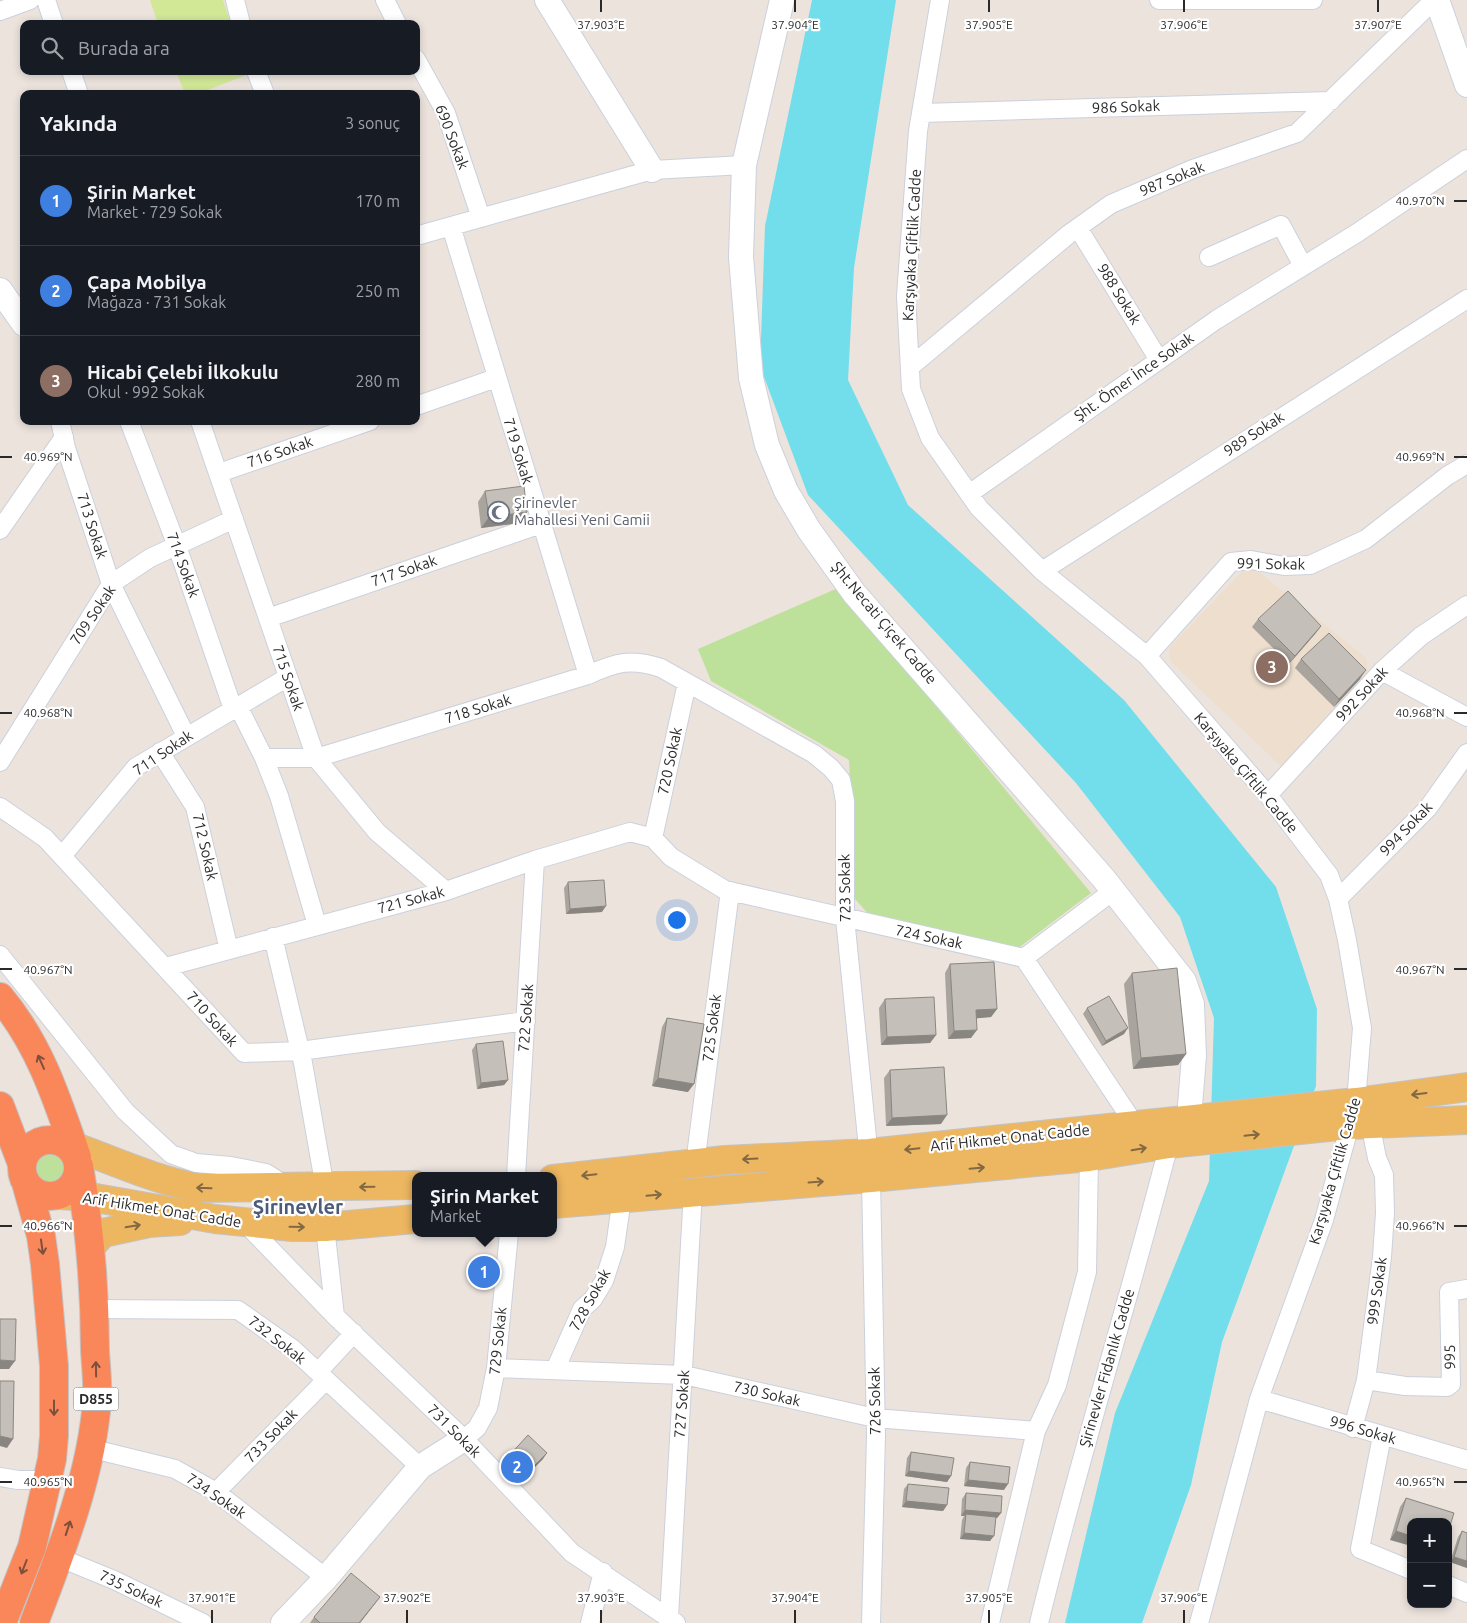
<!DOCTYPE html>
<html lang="tr">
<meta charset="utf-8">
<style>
body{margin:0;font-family:Ubuntu,sans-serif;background:#242831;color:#f1f3f6}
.controls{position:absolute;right:15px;bottom:15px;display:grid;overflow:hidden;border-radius:10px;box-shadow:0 2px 8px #0003}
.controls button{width:45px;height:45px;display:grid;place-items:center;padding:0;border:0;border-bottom:1px solid #363941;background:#171b24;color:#f1f3f6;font:25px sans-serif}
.you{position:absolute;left:676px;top:919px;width:18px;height:18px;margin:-12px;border:4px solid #fff;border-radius:50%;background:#1a73e8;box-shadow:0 0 0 8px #1a73e833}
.badge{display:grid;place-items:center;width:32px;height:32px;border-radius:50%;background:#d93025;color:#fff;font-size:16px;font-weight:700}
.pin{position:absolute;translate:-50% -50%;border:2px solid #fff;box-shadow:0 1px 5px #0006}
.popup{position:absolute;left:412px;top:1172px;width:145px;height:65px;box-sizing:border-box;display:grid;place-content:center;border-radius:10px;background:#171b24;filter:drop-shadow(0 1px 4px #0005);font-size:16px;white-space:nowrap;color:#9ea1a6}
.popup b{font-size:19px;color:#f1f3f6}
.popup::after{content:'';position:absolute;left:50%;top:100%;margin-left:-10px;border:10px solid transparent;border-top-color:#171b24}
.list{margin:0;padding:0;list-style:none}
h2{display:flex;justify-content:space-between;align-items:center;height:65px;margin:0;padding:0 20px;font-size:21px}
h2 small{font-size:16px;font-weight:400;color:#9ea1a6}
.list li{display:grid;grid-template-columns:32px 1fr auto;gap:15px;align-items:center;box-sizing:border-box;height:90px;padding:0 20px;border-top:1px solid #363941}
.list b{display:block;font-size:19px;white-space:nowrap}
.list p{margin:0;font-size:16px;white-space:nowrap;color:#9ea1a6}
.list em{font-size:16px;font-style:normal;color:#9ea1a6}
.icon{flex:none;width:28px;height:28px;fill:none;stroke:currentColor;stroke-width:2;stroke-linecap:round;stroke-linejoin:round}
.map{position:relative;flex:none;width:1467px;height:1623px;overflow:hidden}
.search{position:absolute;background:#171b24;box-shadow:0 2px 8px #0003;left:20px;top:20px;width:400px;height:55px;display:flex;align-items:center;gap:12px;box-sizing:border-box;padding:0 18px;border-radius:10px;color:#9ea1a6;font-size:19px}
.panel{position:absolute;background:#171b24;box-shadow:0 2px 8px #0003;left:20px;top:90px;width:400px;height:335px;border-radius:10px}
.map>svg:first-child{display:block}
.education{fill:#eddecd}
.green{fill:#bde19b}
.pitch{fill:#d2e897}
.water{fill:#72deec}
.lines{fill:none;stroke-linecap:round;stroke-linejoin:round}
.street-casing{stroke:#cbd1dc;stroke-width:20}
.secondary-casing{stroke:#cbd1dc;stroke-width:26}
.primary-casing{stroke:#c3c3c3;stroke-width:30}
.highway-casing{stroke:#c3c3c3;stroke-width:30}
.street{stroke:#fff;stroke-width:18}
.secondary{stroke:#fff;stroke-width:24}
.primary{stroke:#edb761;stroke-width:28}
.highway{stroke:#fa875a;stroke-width:28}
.wall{fill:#a9a49e}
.shaded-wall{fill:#898681}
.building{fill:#c4bfb8;stroke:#898681}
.oneway{stroke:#7d4f3d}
.oneway2{stroke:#826943}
.ticks{fill:none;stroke:#2a2a2a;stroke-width:2}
.labels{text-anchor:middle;stroke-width:4.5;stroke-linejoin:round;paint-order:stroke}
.shield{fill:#fff;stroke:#6a6a6a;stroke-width:1}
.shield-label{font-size:14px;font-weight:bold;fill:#2a2a2a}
.street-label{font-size:15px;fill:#2a2a2a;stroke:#fff}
.worship-label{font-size:15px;fill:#5b616d;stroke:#fff;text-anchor:start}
.district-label{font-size:20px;font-weight:bold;fill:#4c5b7a;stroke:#fff}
.ticks-label{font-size:12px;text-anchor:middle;fill:#2a2a2a;stroke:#fff;stroke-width:4.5;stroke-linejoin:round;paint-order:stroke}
</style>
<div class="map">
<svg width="1467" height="1623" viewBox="0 0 1467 1623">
<rect width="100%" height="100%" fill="#ece3dd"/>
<path class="education" d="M1249 564 1366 658 1368 674 1283 768 1170 661 1169 648Z"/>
<path class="green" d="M838 588 1091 893 1017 949 871 917 855 899 849 760 711 681 698 649Z
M35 1168a16 16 0 1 1 32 0a16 16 0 1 1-32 0Z"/>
<path class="pitch" d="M150 0H223L231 24H158Z
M176 71H248L249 74 197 94H185Z"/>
<path class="water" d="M812 0H896L854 268 848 380 908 505 1124 700 1276 887 1317 1009 1316 1086 1222 1342 1191 1485 1142 1623H1065L1115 1413 1209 1181 1214 1018 1180 917 1076 783 808 495 760 366 765 226Z"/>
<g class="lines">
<defs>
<path id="street" d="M46 0 54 24
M235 0 241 24
M385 0 397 24
M940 0 918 131 906 296 911 389 930 438 979 508 1042 571 1147 656 1268 795 1329 875 1338 899 1347 940 1362 1028 1356 1102 1324 1220 1259 1399 1199 1623
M1159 0H1313
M0 11 30 0
M416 59 446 113 481 218
M71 71 79 94
M256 71 265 94
M921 113 1331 101
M451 226 588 675
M1078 228 1159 360
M416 236 652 170 744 165
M1209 257 1281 225 1303 266
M910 367 1069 234 1111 204 1193 169 1297 133 1434 0
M416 406 496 378
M60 421 66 448 111 584 186 736
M129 421 177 546 233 709
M200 421 316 758 377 832 446 891
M219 473 370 421
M969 494 1216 320 1357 233 1467 159
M0 530 64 437
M1042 571 1467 299
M268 618 541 524
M1147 656 1231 562 1251 560 1284 566 1310 565 1366 539 1447 476 1467 464
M1382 671 1467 717
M238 706 264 758 279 796 317 925
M160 752 195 807 229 950
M264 758H316L588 675C616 662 632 658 661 668L814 754 831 768 841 780 845 801V918L871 1178 876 1436 871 1623
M0 762 111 584 150 558 234 519
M1268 795 1382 671 1421 636 1467 605
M0 807 45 838 244 1053 300 1051 526 1021
M653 838 671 857 725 890 1024 958 1135 1125
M653 838 687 683
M62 856 136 767 288 677
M1338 899 1428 808 1467 753
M273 937 303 1063 325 1188
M0 955 125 1111 171 1154 196 1163 231 1166 266 1173 285 1185
M1024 958 1113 891
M166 967 446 891 535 860 630 832 653 838
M695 1164 730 891
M516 1176 535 860
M245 1223 335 1316 464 1439 572 1553 676 1623
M325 1227 335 1316
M96 1309 238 1310 293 1349 420 1467
M496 1368 684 1375 875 1418 1036 1431
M555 1370 582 1309 593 1299 604 1281 615 1247 622 1198
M318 1372 354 1333
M1366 1380 1405 1386 1447 1387 1451 1384 1449 1292 1467 1289
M1259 1399 1467 1460
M1353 1428 1366 1380 1382 1257 1385 1213 1384 1175 1377 1158 1370 1123
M1382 1436 1360 1549 1411 1570
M464 1439 477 1428 488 1408 496 1368 509 1233
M89 1448 175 1469 216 1492 326 1578
M0 1477 18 1480H47
M216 1492 326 1380
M58 1557 114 1580 203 1623
M1448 1585 1467 1593
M669 1617 693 1191
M590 1623 603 1572
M990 1623 1036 1431 1057 1385 1087 1272 1089 1157
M1039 1623C1078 1462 1128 1304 1169 1144L1174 1137"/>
<path id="secondary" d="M547 0 652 170
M782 0 744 165 741 257 751 378 767 445 786 491 809 530 854 593 1104 879 1184 981 1192 1004 1194 1056 1189 1118
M1437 0 1467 85
M0 290 24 324
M283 1623 326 1578 420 1467 464 1439"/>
<path id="primary" d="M64 1143C111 1159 150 1179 199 1188L415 1185
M553 1179 725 1160 869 1153 1356 1102 1467 1087
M59 1195 90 1197 215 1219 292 1227H325L415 1219
M553 1204 871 1178 1089 1157 1169 1144 1348 1125 1467 1120
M91 1246 103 1233 149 1223 180 1221"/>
<path id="highway" d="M0 997C40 1045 57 1099 77 1157
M0 1106 22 1164
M22 1168a28 28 0 1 1 56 0a28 28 0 1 1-56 0Z
M2 1623 32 1547 52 1459 54 1436V1366L45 1264 41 1236 26 1183
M34 1623C60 1555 92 1474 97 1400 98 1384 96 1367 95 1351 95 1287 90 1229 79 1166"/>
</defs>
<use href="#street" class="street-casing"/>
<use href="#secondary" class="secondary-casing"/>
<use href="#primary" class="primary-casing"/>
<use href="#highway" class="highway-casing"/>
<use href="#street" class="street"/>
<use href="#secondary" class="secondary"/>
<use href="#primary" class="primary"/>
<use href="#highway" class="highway"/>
</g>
<path class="wall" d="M485 491 527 512 519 523 481 528 478 502Z
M1258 619 1321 626 1315 634 1289 664 1252 627Z
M1301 659 1360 679 1334 707 1295 668Z
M568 882 602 912 566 914 564 888Z
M950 964 997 1009 991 1017 976 1018 971 1038 948 1039 945 973Z
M1132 973 1186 1054 1178 1065 1133 1069 1124 984Z
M885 999 936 1035 930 1043 881 1045 879 1008Z
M1087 1008 1124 1034 1102 1046 1083 1014Z
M667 1018 688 1092 652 1086 662 1027Z
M476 1044 508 1080 504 1085 477 1089 472 1050Z
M890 1070 941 1124 886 1126 884 1078Z
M911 1452 951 1476 947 1482 905 1476 907 1458Z
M508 1457 543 1459 522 1480 504 1462Z
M970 1462 1004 1490 964 1486 966 1468Z
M908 1484 947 1505 943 1511 902 1507 904 1489Z
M966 1493 1001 1513 997 1518H995L990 1541 960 1539 962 1520 964 1516H961L962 1499Z
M1406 1498 1454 1513 1390 1540 1400 1507Z
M1462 1531 1467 1568 1450 1562 1458 1537Z
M380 1597 360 1623H310L314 1617Z"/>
<path class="shaded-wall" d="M527 512 519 523 481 528 489 517Z
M1321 626 1315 634 1289 664 1295 656Z
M1366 670 1360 679 1334 707 1339 699Z
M606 906 602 912 566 914 570 909Z
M997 1009 991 1017 970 1019 976 1010Z
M1128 1028 1124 1034 1102 1046 1106 1041Z
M977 1030 971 1038 948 1039 954 1031Z
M936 1035 930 1043 881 1045 887 1037Z
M1186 1054 1178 1065 1133 1069 1141 1058Z
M658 1078 694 1084 688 1092 652 1086Z
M508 1080 504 1085 477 1089 481 1083Z
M947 1115 941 1124 886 1126 892 1118Z
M0 1360 15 1361 9 1369H0Z
M0 1436 13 1439 7 1448 0 1446Z
M547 1453 543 1459 522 1480 526 1474Z
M909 1471 951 1476 947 1482 905 1476Z
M968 1480 1008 1484 1004 1490 964 1486Z
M906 1501 947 1505 943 1511 902 1507Z
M965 1510 1001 1513 997 1518 965 1516 966 1514 964 1516H961Z
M1396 1531 1411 1536V1546L1390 1540Z
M964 1533 994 1536 990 1541 960 1539Z
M1454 1557 1467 1561V1568L1450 1562Z
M380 1597 374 1605 360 1623H359Z"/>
<path class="building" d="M524 486 527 512 489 517 485 491Z
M1288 591 1321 626 1295 656 1258 619Z
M1329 633 1366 670 1339 699 1301 659Z
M604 880 606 906 570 909 568 882Z
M994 962 997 1009 976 1010 977 1030 954 1031 950 964Z
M1177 968 1186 1054 1141 1058 1132 973Z
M1109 996 1128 1028 1106 1041 1087 1008Z
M934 997 936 1035 887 1037 885 999Z
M667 1018 704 1024 694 1084 658 1078Z
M503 1041 508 1080 481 1083 476 1044Z
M944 1067 947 1115 892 1118 890 1070Z
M0 1319H16L15 1361 0 1360Z
M0 1381H14L13 1439 0 1436Z
M528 1435 547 1453 526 1474 508 1457Z
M911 1452 954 1458 951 1476 909 1471Z
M970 1462 1010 1467 1008 1484 968 1480Z
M908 1484 949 1488 947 1505 906 1501Z
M966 1493 1002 1496 1001 1513 965 1510Z
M1406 1498 1454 1513 1448 1532V1522H1411V1536L1396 1531Z
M966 1514 996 1517 994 1536 964 1533Z
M1462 1531 1467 1533V1561L1454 1557Z
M351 1573 380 1597 359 1623H320L314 1617Z"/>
<defs><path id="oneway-shaft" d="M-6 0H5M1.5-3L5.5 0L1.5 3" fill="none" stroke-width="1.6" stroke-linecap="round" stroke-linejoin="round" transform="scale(1.25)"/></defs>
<g class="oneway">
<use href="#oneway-shaft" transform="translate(41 1062) rotate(-114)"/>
<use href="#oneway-shaft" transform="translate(42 1247) rotate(82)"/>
<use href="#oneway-shaft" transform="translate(96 1369) rotate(-91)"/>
<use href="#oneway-shaft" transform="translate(54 1408) rotate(90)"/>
<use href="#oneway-shaft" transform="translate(68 1528) rotate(-72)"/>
<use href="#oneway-shaft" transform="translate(24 1567) rotate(111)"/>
</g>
<g class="oneway2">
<use href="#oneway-shaft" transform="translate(1419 1094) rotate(173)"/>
<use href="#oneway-shaft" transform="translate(1252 1135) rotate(-6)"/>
<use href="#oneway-shaft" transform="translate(912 1149) rotate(174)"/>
<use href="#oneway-shaft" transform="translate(1139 1149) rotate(-10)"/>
<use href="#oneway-shaft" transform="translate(750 1159) rotate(177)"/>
<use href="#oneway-shaft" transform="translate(977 1168) rotate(-5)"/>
<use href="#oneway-shaft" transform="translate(589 1175) rotate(174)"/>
<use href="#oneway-shaft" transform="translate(816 1182) rotate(-4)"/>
<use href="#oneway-shaft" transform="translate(367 1187) rotate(179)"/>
<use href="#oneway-shaft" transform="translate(204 1188) rotate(-178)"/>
<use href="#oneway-shaft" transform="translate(654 1195) rotate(-5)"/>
<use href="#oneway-shaft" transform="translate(133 1226) rotate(-10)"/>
<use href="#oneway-shaft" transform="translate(297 1227) rotate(1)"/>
</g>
<path class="ticks" d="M601 0V12M795 0V12M989 0V12M1184 0V12M1378 0V12M1454 201H1467M0 457H12M1454 457H1467M0 713H12M1454 713H1467M0 969H12M1454 969H1467M0 1226H12M1454 1226H1467M0 1482H12M1454 1482H1467M212 1610V1623M407 1610V1623M601 1610V1623M795 1610V1623M989 1610V1623M1184 1610V1623"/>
<defs>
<symbol id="mosque-ring" viewBox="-11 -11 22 22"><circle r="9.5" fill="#fff" stroke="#6b7280" stroke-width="1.5"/><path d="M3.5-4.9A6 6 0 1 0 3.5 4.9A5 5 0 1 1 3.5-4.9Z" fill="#6b7280"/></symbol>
</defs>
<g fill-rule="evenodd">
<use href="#mosque-ring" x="486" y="500" width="25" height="25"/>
</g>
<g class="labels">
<rect class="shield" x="73.5" y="1387.5" width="45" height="23" rx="4"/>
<g class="shield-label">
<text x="96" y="1404">D855</text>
</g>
<g class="street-label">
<text transform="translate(1126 107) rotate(-2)" y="5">986 Sokak</text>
<text transform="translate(452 137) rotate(69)" y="5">690 Sokak</text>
<text transform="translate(1172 179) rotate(-22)" y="5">987 Sokak</text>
<text transform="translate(912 245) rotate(-87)" y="5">Karşıyaka Çiftlik Cadde</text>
<text transform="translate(1119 294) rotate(58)" y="5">988 Sokak</text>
<text transform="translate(1134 377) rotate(-35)" y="5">Şht. Ömer İnce Sokak</text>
<text transform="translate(1254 434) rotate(-33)" y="5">989 Sokak</text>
<text transform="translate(518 451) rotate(73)" y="5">719 Sokak</text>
<text transform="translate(280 452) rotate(-19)" y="5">716 Sokak</text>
<text transform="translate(92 526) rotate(72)" y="5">713 Sokak</text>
<text transform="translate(1271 564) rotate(1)" y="5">991 Sokak</text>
<text transform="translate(183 565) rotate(70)" y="5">714 Sokak</text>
<text transform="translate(404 571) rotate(-19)" y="5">717 Sokak</text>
<text transform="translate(93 615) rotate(-56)" y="5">709 Sokak</text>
<text transform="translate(884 623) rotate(50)" y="5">Şht.Necati Çiçek Cadde</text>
<text transform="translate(288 678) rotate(71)" y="5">715 Sokak</text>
<text transform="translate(1362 694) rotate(-47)" y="5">992 Sokak</text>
<text transform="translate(478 709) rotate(-17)" y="5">718 Sokak</text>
<text transform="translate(163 753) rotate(-34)" y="5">711 Sokak</text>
<text transform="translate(670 761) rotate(-78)" y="5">720 Sokak</text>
<text transform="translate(1246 773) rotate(50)" y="5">Karşıyaka Çiftlik Cadde</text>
<text transform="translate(1406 829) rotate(-46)" y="5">994 Sokak</text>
<text transform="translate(205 847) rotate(77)" y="5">712 Sokak</text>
<text transform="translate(845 888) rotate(-91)" y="5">723 Sokak</text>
<text transform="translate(411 900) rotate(-15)" y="5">721 Sokak</text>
<text transform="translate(929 937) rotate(12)" y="5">724 Sokak</text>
<text transform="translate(526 1018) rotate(-86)" y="5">722 Sokak</text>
<text transform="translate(212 1019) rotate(48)" y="5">710 Sokak</text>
<text transform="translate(712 1028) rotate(-83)" y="5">725 Sokak</text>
<text transform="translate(1010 1138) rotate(-6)" y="5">Arif Hikmet Onat Cadde</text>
<text transform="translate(1335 1171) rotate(-74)" y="5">Karşıyaka Çiftlik Cadde</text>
<text transform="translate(162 1210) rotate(9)" y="5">Arif Hikmet Onat Cadde</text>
<text transform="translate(1377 1291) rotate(-82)" y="5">999 Sokak</text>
<text transform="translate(590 1300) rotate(-61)" y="5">728 Sokak</text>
<text transform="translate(277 1340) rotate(38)" y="5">732 Sokak</text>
<text transform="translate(498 1341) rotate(-84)" y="5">729 Sokak</text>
<text transform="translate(1450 1357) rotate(-91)" y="5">995</text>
<text transform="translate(1107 1368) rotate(-74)" y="5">Şirinevler Fidanlık Cadde</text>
<text transform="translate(767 1394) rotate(13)" y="5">730 Sokak</text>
<text transform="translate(875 1401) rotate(-91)" y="5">726 Sokak</text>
<text transform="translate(682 1404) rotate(-86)" y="5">727 Sokak</text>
<text transform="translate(1363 1430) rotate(16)" y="5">996 Sokak</text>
<text transform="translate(454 1431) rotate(45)" y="5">731 Sokak</text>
<text transform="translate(271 1436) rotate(-46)" y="5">733 Sokak</text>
<text transform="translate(216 1496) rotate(34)" y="5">734 Sokak</text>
<text transform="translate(131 1589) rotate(25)" y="5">735 Sokak</text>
</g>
<g class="worship-label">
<text x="514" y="508">Şirinevler<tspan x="514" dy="17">Mahallesi Yeni Camii</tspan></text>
</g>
<g class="district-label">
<text x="298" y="1214">Şirinevler</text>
</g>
</g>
<g class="ticks-label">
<text x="601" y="29">37.903°E</text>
<text x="795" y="29">37.904°E</text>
<text x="989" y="29">37.905°E</text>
<text x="1184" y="29">37.906°E</text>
<text x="1378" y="29">37.907°E</text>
<text x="1420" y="205">40.970°N</text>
<text x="48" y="461">40.969°N</text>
<text x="1420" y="461">40.969°N</text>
<text x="48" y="717">40.968°N</text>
<text x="1420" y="717">40.968°N</text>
<text x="48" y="974">40.967°N</text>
<text x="1420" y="974">40.967°N</text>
<text x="48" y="1230">40.966°N</text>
<text x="1420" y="1230">40.966°N</text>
<text x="48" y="1486">40.965°N</text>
<text x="1420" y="1486">40.965°N</text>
<text x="212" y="1602">37.901°E</text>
<text x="407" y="1602">37.902°E</text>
<text x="601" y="1602">37.903°E</text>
<text x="795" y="1602">37.904°E</text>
<text x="989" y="1602">37.905°E</text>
<text x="1184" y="1602">37.906°E</text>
</g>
</svg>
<div class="controls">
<button>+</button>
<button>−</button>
</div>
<div class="you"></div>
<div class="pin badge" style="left:484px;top:1272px;background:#3f7fe0">1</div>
<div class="popup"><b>Şirin Market</b>Market</div>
<div class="pin badge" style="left:517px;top:1467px;background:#3f7fe0">2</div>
<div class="pin badge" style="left:1272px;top:667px;background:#8d6e63">3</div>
<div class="search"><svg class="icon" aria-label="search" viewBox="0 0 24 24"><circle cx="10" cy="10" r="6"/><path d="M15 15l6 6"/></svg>Burada ara</div>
<section class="panel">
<h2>Yakında<small>3 sonuç</small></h2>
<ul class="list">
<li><span class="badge" style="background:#3f7fe0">1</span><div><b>Şirin Market</b><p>Market · 729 Sokak</p></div><em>170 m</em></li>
<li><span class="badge" style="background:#3f7fe0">2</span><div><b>Çapa Mobilya</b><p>Mağaza · 731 Sokak</p></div><em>250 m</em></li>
<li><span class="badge" style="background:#8d6e63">3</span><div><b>Hicabi Çelebi İlkokulu</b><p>Okul · 992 Sokak</p></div><em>280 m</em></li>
</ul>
</section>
</div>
